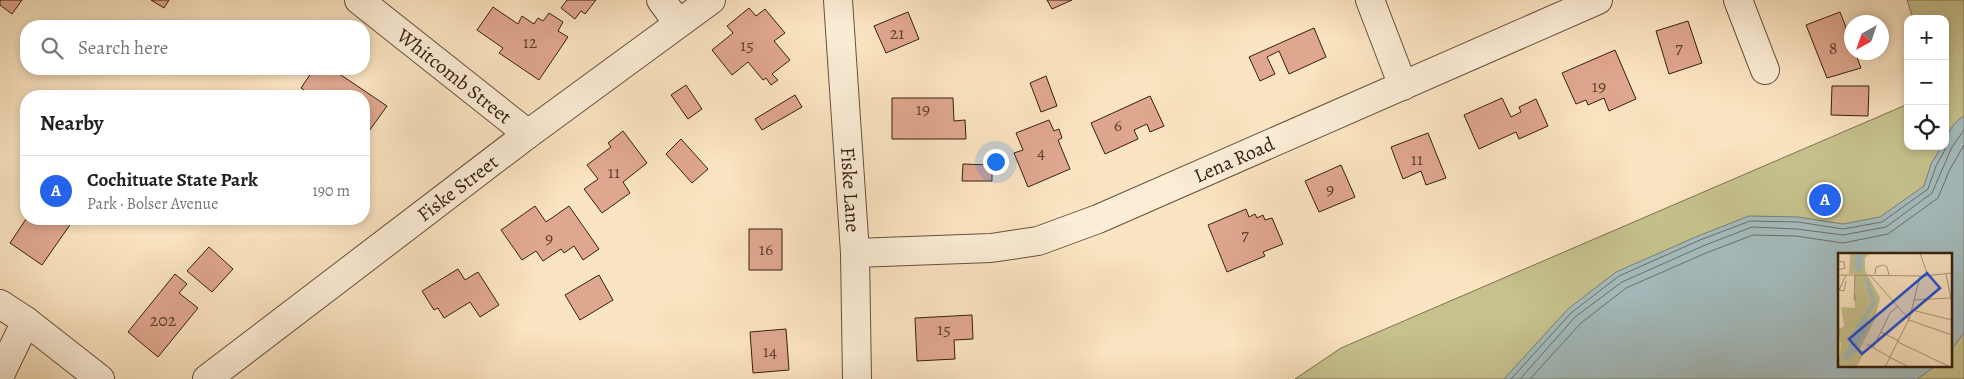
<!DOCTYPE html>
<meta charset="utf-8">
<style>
body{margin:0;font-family:Alegreya,serif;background:#f2f2f2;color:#222}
.controls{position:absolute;right:15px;top:15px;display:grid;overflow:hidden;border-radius:10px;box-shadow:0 2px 8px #0003}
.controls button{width:45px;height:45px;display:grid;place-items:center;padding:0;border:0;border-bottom:1px solid #e0e0e0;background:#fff;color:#222;font:25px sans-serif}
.compass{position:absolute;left:1844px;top:15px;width:45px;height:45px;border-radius:50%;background:#fff;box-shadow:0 2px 8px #0003;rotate:220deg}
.you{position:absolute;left:995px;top:161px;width:18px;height:18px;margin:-12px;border:4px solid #fff;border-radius:50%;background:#1a73e8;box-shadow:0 0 0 8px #1a73e833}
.badge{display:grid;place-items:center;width:32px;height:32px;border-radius:50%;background:#2563eb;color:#fff;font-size:16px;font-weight:700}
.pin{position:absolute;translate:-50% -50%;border:2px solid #fff;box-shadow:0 1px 5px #0006}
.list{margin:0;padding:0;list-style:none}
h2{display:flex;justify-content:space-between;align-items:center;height:65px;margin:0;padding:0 20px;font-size:21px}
h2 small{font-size:16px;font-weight:400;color:#767676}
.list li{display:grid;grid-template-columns:32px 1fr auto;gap:15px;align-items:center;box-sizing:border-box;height:70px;padding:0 20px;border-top:1px solid #e0e0e0}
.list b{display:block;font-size:19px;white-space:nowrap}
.list p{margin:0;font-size:16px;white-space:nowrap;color:#767676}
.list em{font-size:16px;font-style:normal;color:#767676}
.icon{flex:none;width:28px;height:28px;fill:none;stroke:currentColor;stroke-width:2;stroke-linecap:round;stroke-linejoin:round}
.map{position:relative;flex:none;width:1964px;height:379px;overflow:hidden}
.search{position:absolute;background:#fff;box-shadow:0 2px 8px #0003;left:20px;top:20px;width:350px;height:55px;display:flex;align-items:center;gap:12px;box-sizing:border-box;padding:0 18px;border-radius:20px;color:#767676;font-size:19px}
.panel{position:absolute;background:#fff;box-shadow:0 2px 8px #0003;left:20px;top:90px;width:350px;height:135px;border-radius:20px}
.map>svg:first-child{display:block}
.green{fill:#c6c28d;stroke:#7e714e;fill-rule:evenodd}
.water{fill:#a4bcbe;stroke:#787e78}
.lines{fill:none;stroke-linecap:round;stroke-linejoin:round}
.shore{stroke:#6c6e66;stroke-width:1}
.building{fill:#e0a78f;stroke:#35200e}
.minor-casing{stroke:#66513b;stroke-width:30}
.minor{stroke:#fcedd7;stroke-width:28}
.labels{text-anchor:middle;stroke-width:5;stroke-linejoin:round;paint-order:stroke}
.number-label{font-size:18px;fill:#60422e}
.street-label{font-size:20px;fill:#35200e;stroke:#fcedd7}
.inset-road{fill:none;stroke:#ac9679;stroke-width:1}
.view{fill:#1d4ed8;fill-opacity:0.15;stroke:#1d4ed8;stroke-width:2.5}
.inset-edge{fill:none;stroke:#35200e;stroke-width:2.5}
</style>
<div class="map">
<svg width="1964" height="379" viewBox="0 0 1964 379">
<rect width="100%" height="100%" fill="#fbe4c1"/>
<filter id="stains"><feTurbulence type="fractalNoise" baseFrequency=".004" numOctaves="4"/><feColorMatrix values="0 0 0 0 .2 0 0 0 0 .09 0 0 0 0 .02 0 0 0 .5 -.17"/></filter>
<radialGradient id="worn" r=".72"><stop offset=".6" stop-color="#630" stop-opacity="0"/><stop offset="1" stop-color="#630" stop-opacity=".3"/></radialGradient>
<path class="green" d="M1907 0H1964V379H1295L1341 348 1908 104V146H1945V19H1913ZM1839 254H1950V365H1839Z"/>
<path class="water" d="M1964 116V333L1950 351V254H1839V365H1937L1917 379H1504L1568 309 1616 272 1698 236 1749 216 1798 217 1843 224 1880 217 1924 186 1931 164 1942 146H1945C1945 134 1954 122 1964 116Z"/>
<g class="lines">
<path class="shore" d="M1511 379 1571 313 1619 276 1700 240 1750 221 1798 222 1843 229 1882 222 1928 189 1936 166 1945 150V145
M1520 379 1575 317 1622 282 1703 246 1752 227 1797 229 1843 235 1886 227 1932 193 1952 147 1964 130
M1530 379 1581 323 1626 288 1706 253 1753 235 1796 236 1843 243 1888 234 1938 198 1949 171 1964 145"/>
</g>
<path class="building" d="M0 0H22L12 14 0 5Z
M151 0H169L164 8Z
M567 0H596L585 14 581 11 575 19 561 8Z
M1047 0H1072L1052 9Z
M493 7 518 24 522 16 534 24 538 18 543 21 549 13 563 22 558 31 568 37 539 80 499 53 503 48 477 30Z
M749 8 756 16 765 9 785 33 774 41 790 60 772 74 778 80 771 85 766 78 763 80 748 62 732 75 712 50 733 33 727 26Z
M908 12 919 39 886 53 874 26Z
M1840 12 1852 43V52H1855L1861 68 1827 78 1806 25Z
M1688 21 1702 63 1669 74 1656 31Z
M1314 28 1326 57 1289 74 1279 51 1267 57 1275 74 1260 81 1249 57Z
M1615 50 1636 99 1609 111 1604 98 1588 105 1586 100 1576 104 1562 73Z
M314 69H332L387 106 367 134 364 131V96H313L301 88Z
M1046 76 1057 106 1041 112 1030 83Z
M686 85 702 109 688 119 671 95Z
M1832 86H1869L1868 116 1831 115Z
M795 95 802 107 762 130 755 119Z
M1150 96 1164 126 1150 132 1147 124 1134 130 1138 139 1105 154 1091 123Z
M892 98H953L954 121 965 120 966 139H892Z
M1502 98 1511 117 1521 112 1519 107 1536 99 1548 126 1519 139 1516 132 1479 149 1464 115Z
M1049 120 1054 131 1059 129 1062 138 1058 140 1070 169 1028 187 1014 153 1023 150 1016 133Z
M623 131 647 163 623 182 630 193 602 213 584 189 598 179 587 165 611 147 608 143Z
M1428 133 1446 178 1426 185 1421 171 1403 179 1391 147Z
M681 139 708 169 692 183 666 154Z
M963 164 992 165V181H962Z
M1341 165 1355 197 1319 212 1305 181Z
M535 206 546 222 569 206 599 249 583 260 574 246 564 253 561 249 543 261 536 251 522 260 501 230Z
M1246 209 1249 217 1255 214 1257 218 1263 215 1265 220 1272 218 1283 244 1263 252 1265 256 1227 272 1208 225Z
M26 219H74L42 265 10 243Z
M749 229H782V270H749Z
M209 247 233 269 212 292 187 271Z
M458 269 465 280 478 272 499 305 480 317 470 302 444 318 438 308 434 310 422 291Z
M175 274 187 284 179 293 198 308 158 357 128 332Z
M599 275 613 300 580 320 565 295Z
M972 315 973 339 954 340 955 359 917 361 915 318Z
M786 329 789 370 753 373 750 332Z"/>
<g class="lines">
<defs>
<g id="minor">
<path id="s1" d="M359 0 528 134"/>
<path d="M661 0 678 23"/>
<path id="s2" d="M838 0 855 253 857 379"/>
<path d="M1370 0 1403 86"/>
<path d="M1738 0 1765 70"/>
<path id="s3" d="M855 253 991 248 1038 241 1098 219 1598 0"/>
<path d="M0 304 26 321 100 379"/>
<path d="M0 375 26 321"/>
<path id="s4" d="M207 379 528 134 711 0"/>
</g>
</defs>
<use href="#minor" class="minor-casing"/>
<use href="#minor" class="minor"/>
</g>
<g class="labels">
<g class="number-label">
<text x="897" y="39">21</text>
<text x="530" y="48">12</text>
<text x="747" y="51">15</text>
<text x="1679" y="53">7</text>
<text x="1833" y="54">8</text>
<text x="1599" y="92">19</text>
<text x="923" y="115">19</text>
<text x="1118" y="131">6</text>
<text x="1041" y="158">4</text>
<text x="1417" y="165">11</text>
<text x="614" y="178">11</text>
<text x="1330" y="195">9</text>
<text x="1245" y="240">7</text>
<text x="549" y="244">9</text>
<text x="766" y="255">16</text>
<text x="163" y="326">202</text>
<text x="944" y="335">15</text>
<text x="770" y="357">14</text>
</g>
<g class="street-label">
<text dy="7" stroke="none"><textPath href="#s1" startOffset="122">Whitcomb Street</textPath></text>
<text dy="7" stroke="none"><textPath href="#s3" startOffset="396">Lena Road</textPath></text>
<text dy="7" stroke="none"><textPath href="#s4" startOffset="315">Fiske Street</textPath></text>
<text dy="7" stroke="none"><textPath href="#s2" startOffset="190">Fiske Lane</textPath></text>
</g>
</g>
<g transform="translate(1838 253)">
<rect width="114" height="114" fill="#fbe4c1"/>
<path d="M12 0H33L27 5V17L42 45 37 66 22 96 26 99 19 114H0L3 92 0 77 6 73 3 54 17 55 16 21H11Z" fill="#c6c28d"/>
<path d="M18 0H25L24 19 16 16ZM26 23 30 26 38 50 30 62 28 78 20 89 19 98 6 109 5 103 11 94 13 83 34 49Z" fill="#a4bcbe"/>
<path class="inset-road" d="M82 0 90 23M0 8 6 9 7 15 0 17M31 21 71 66M37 21 38 14 45 12 49 14 51 22M108 21 114 51M0 22 86 23 114 20M8 28 6 38 1 37 8 22M17 41 18 47H16L17 22M76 47 113 45M74 57 114 67M71 67 114 82M43 79 61 88M60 89 112 114M29 91 53 105M35 95 52 60 59 54M53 105 71 114M47 114 72 64 82 23"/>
<path class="view" d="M89 20 102 35 24 101 11 86Z"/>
<rect width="114" height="114" class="inset-edge"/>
</g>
<rect width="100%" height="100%" filter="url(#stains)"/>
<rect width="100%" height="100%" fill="url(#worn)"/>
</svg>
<div class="controls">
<button>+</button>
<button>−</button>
<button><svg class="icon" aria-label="locate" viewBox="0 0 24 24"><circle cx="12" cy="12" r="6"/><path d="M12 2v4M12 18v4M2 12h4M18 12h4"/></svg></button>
</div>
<svg class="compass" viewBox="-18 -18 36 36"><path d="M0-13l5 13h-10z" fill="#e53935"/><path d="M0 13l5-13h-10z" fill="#767676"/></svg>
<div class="you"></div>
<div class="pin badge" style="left:1825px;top:200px">A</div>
<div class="search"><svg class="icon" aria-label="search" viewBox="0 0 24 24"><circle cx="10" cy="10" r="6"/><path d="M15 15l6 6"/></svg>Search here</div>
<section class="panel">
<h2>Nearby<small></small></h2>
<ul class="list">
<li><span class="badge">A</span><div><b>Cochituate State Park</b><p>Park · Bolser Avenue</p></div><em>190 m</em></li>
</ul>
</section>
</div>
